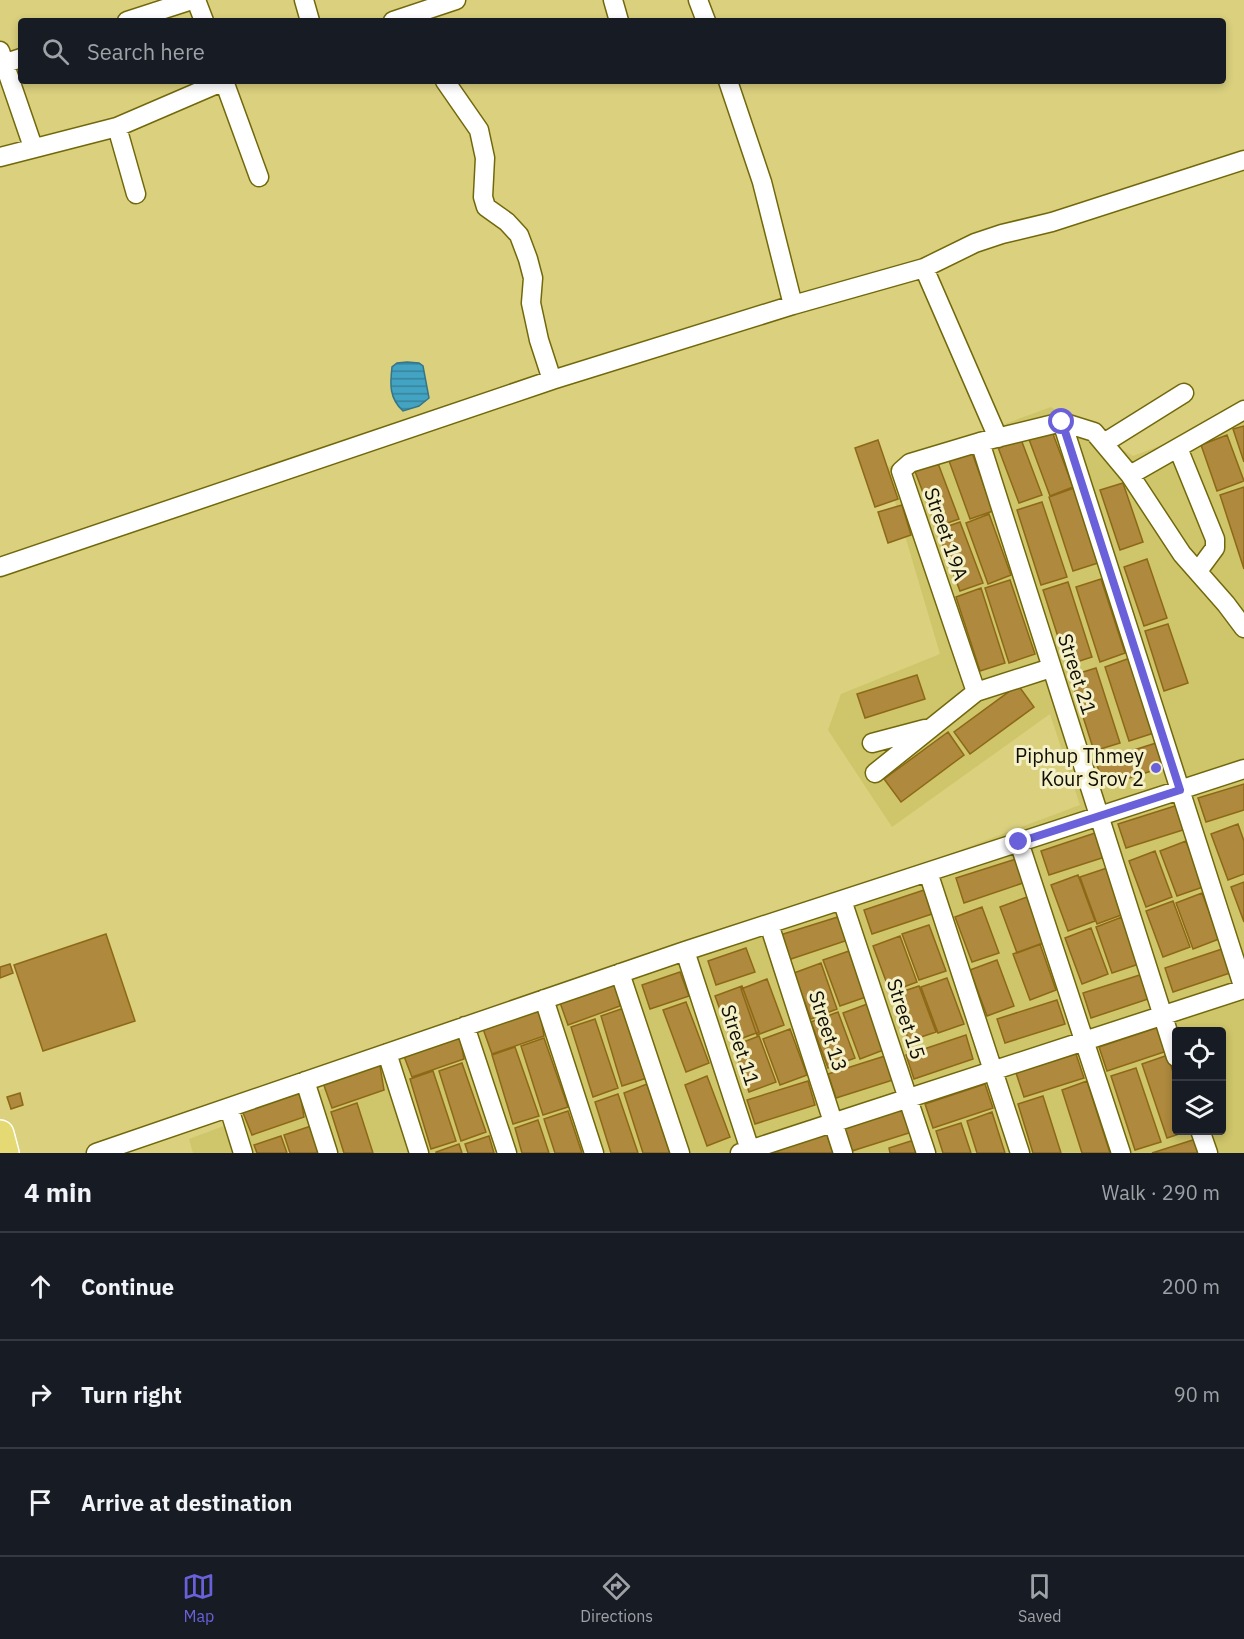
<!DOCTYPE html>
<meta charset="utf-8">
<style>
body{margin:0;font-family:"IBM Plex Sans",sans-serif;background:#242831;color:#f1f3f6}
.controls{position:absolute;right:18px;bottom:18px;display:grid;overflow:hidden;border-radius:6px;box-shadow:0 3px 9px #0003}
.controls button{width:54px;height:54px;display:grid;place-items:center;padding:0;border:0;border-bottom:2px solid #363941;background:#171b24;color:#f1f3f6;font:30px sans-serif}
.stop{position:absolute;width:18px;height:18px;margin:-14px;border:4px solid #6a61da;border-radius:50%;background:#fff}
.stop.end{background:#6a61da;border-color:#fff;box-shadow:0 2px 6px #0008}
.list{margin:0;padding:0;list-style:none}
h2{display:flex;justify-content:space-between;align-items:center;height:78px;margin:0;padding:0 24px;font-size:26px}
h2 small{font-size:20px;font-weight:400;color:#9ea1a6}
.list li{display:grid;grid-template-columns:39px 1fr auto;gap:18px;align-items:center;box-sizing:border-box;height:108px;padding:0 24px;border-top:2px solid #363941}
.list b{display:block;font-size:22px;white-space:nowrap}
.list em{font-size:20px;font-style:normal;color:#9ea1a6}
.icon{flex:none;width:33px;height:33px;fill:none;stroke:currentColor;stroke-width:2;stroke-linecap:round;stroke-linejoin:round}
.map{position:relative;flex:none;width:1244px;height:1153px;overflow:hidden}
.search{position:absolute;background:#171b24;box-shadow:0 3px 9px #0003;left:18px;right:18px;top:18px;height:66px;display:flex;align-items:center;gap:15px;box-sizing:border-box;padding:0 21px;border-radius:6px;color:#9ea1a6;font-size:22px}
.sheet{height:402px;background:#171b24}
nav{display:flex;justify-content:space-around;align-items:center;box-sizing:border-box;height:84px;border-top:2px solid #363941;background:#171b24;font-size:16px;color:#9ea1a6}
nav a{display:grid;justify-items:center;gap:3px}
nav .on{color:#6a61da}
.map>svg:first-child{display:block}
.built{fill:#cfc56a;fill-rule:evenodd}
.water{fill:url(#water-rules);stroke:#347688;stroke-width:1.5}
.building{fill:#ae893e;stroke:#8d6917;stroke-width:1.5}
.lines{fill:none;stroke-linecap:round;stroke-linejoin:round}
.minor-casing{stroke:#72680b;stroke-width:21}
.highway-casing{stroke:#fff;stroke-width:30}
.minor{stroke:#fff;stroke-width:18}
.highway{stroke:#e5d974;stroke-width:27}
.route{stroke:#6a61da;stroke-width:8}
.poi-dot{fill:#6a61da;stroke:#f4f0c8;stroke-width:2}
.labels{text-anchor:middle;stroke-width:6;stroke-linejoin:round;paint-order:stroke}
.street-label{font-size:20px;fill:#110e00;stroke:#f4f0c8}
.poi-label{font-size:20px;fill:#110e00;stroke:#f4f0c8;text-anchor:end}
</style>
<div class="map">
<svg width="1244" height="1153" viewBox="0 0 1244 1153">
<defs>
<pattern id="water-rules" width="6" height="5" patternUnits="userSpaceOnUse" patternTransform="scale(1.5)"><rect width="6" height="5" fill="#43a3c2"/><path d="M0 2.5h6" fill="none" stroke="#37839b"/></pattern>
</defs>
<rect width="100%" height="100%" fill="#dad07e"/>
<path class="built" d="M1051 407 1133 456 1244 414V1153H193L189 1139 1080 805 1050 714 892 827 828 730 841 694 940 654 885 468ZM1176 1032H1222V1130H1176Z"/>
<path class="water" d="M407 362 419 363 423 366 429 398 419 406 403 411C389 398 390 384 392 367L397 363Z"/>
<path class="building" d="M1050 426 1073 487 1050 496 1027 434Z
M1244 426V462L1233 429Z
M1019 434 1042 495 1019 503 996 442Z
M1227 435 1244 481 1217 491 1201 445Z
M878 440 898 499 875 507 855 448Z
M971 450 993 511 970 519 948 458Z
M936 458 959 519 936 527 913 466Z
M1123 483 1143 542 1120 550 1100 490Z
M1244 487V569L1220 495Z
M1074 488 1098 563 1073 571 1049 497Z
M1042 502 1067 577 1041 585 1017 510Z
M902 505 911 535 888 543 878 512Z
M989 514 1011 575 988 584 966 523Z
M960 522 983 583 960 591 937 530Z
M1147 559 1167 618 1144 626 1124 567Z
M1101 579 1125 653 1100 662 1076 587Z
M1010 580 1035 654 1009 663 985 588Z
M1068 582 1092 657 1067 665 1043 590Z
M981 588 1005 663 980 671 956 597Z
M1168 624 1188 683 1164 691 1145 631Z
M1130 658 1154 733 1129 741 1105 667Z
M1096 668 1120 743 1094 751 1070 676Z
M917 675 925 699 865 718 857 694Z
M1018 685 1034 707 970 754 954 732Z
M948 732 964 755 901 802 884 779Z
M1156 743 1164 767 1104 786 1096 762Z
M1244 784V810L1206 822 1198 798Z
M1178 805 1186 829 1126 848 1118 824Z
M1238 824 1244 841V874L1228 880 1211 834Z
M1101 831 1108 856 1049 875 1041 851Z
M1186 841 1203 887 1177 896 1160 851Z
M1155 851 1172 897 1146 907 1129 861Z
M1016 859 1023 883 964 903 956 878Z
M1107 868 1124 914 1097 924 1080 877Z
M1078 875 1095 921 1068 931 1051 885Z
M1244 882V922L1231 887Z
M924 890 932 914 872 934 864 910Z
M1202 893 1219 939 1193 949 1176 903Z
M1027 897 1044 943 1017 953 1000 907Z
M1173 901 1190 947 1163 957 1146 911Z
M982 907 999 953 972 962 955 917Z
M841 916 848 940 788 960 780 935Z
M1122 917 1139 964 1112 973 1096 927Z
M929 925 946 971 919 980 902 934Z
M1091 928 1108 974 1082 984 1065 938Z
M106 934 135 1021 43 1051 14 965Z
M900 936 917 982 890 992 873 946Z
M1040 944 1056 990 1030 1000 1013 954Z
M746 948 755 972 716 985 708 961Z
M1225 948 1233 972 1173 992 1165 968Z
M849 951 866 997 840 1006 823 960Z
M997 960 1014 1006 987 1016 970 970Z
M821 963 837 1009 811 1019 794 973Z
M10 964 13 973 0 978V967Z
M680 972 689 996 650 1009 642 985Z
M1143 974 1151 998 1091 1018 1083 993Z
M615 977 620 1006 568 1025 558 997Z
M947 978 964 1024 938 1033 921 987Z
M767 979 784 1025 757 1035 741 989Z
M742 986 759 1032 732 1042 715 996Z
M919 986 936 1032 909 1041 892 995Z
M1057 1000 1065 1024 1005 1043 997 1019Z
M686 1002 709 1063 686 1072 663 1010Z
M870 1003 886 1049 860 1059 843 1013Z
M539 1006 544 1036 492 1054 482 1026Z
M624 1008 647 1078 622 1086 601 1016Z
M838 1012 855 1058 828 1068 811 1022Z
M595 1019 618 1088 593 1097 571 1027Z
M1159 1027 1167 1051 1107 1071 1099 1047Z
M790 1029 807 1075 780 1085 763 1039Z
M459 1031 464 1059 412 1077 402 1051Z
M966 1035 973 1059 914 1079 906 1055Z
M759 1036 776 1082 749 1092 733 1046Z
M544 1038 568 1107 543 1115 521 1046Z
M515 1047 539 1116 513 1124 492 1055Z
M1076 1054 1084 1078 1024 1097 1016 1073Z
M888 1055 896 1079 836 1098 828 1074Z
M1168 1055 1176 1083V1130H1191L1167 1138 1142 1064Z
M379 1060 384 1090 332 1108 322 1080Z
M462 1063 486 1132 461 1141 439 1071Z
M1136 1068 1161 1142 1135 1150 1111 1076Z
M433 1071 456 1141 431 1149 410 1079Z
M707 1076 730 1137 707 1146 685 1085Z
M808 1081 815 1105 755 1124 747 1100Z
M1087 1081 1110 1153H1082L1062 1090Z
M647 1084 670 1153H643L624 1093Z
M985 1084 993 1108 933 1128 925 1104Z
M299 1087 304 1117 252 1135 241 1108Z
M20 1093 23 1105 11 1109 7 1097Z
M618 1094 638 1153H611L595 1102Z
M1043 1096 1061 1153H1033L1018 1104Z
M357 1103 373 1153H344L331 1112Z
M905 1108 912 1132 852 1151 844 1127Z
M568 1111 582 1153H555L544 1119Z
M992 1112 1005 1153H977L967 1121Z
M538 1120 549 1153H522L515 1128Z
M961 1123 971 1153H943L936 1131Z
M311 1126 319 1153H290L284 1135Z
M826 1132 833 1153H767Z
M281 1136 287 1153H257L254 1145Z
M489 1136 494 1153H468L465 1144Z
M1199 1138 1204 1153H1152Z
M914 1140 918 1153H890L889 1148Z
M459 1144 462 1153H436V1152Z"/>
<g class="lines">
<defs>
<path id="minor" d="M196 0 204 21
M304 0 310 21
M613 0 619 21
M698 0 706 21
M127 21 192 0
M393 21 456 0
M0 51 33 147
M0 65 21 58
M224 81 259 177
M445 81 479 130 485 158 483 197 486 207 507 222 519 235 528 259 533 278 531 303 539 340 552 380
M728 81 762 182 793 305
M117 127 136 194
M0 157 117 127 224 81
M924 268 998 438
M980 442 1176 1057
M1104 443 1184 393
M1178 448 1215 539V548L1198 571
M1130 475 1244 410
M0 567 552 380 793 305 924 268 975 243 1002 234 1052 222 1244 160
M976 692 901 471 910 463 980 442 1062 422 1094 432 1130 475 1182 554 1226 604 1244 628
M872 743 925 729
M875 773 976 692 1051 668
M1019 842 1121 1153
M928 872 1020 1153
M842 900 926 1153
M769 924 843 1153
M685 951 751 1153
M620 973 680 1153
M544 999 594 1153
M465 1026 507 1153
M387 1053 419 1153
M305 1081 328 1153
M229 1108 243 1153
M1200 1130 1208 1153
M96 1153 685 951 1244 769
M740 1153 1244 989 1062 422"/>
<path id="highway" d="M0 1134 5 1153"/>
</defs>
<use href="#minor" class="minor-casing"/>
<use href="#highway" class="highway-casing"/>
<use href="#minor" class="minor"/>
<use href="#highway" class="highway"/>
</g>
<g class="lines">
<path class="route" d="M1019 842 1180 790 1062 422"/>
</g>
<circle class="poi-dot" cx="1156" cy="768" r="6"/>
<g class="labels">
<g class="street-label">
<text transform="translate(946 534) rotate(71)" y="7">Street 19A</text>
<text transform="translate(1077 674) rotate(72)" y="7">Street 21</text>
<text transform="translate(906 1019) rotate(72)" y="7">Street 15</text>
<text transform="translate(828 1031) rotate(72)" y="7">Street 13</text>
<text transform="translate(740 1045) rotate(72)" y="7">Street 11</text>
</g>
<g class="poi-label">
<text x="1144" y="763">Piphup Thmey<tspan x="1144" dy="23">Kour Srov 2</tspan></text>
</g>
</g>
</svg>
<div class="controls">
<button><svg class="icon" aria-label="locate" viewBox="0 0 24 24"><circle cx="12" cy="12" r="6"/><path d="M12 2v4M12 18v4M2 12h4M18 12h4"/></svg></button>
<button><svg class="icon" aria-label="layers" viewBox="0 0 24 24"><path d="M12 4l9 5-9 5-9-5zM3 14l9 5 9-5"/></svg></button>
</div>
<div class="stop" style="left:1062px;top:422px"></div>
<div class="stop end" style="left:1019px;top:842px"></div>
<div class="search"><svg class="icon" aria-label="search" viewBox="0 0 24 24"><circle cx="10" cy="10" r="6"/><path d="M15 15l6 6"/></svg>Search here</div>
</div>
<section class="sheet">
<h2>4 min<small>Walk · 290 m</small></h2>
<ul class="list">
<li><svg class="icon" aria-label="ahead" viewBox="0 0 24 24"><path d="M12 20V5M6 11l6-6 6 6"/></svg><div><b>Continue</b></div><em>200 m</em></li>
<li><svg class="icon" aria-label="right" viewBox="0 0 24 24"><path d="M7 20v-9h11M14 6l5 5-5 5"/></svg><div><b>Turn right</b></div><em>90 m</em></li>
<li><svg class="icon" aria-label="arrive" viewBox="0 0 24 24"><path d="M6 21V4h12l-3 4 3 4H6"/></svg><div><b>Arrive at destination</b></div></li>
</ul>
</section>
<nav>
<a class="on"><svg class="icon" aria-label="map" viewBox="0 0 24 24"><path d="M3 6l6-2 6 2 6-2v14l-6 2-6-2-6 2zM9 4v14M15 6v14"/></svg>Map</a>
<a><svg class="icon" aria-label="directions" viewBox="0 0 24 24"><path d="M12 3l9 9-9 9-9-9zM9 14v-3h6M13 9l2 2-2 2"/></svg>Directions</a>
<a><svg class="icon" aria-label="saved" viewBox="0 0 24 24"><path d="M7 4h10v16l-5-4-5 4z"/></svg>Saved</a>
</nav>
